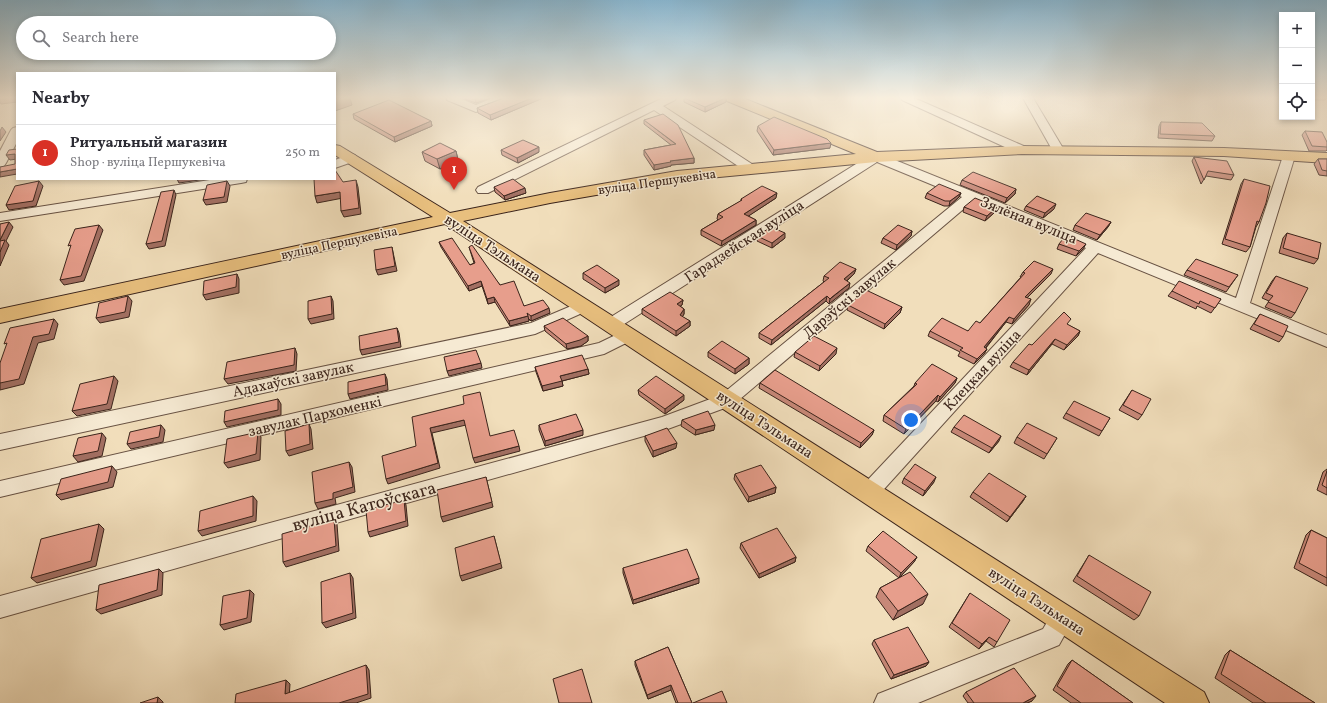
<!DOCTYPE html>
<meta charset="utf-8">
<style>
body{margin:0;font-family:Vollkorn,serif;background:#f2f2f3;color:#2b2b33}
.controls{position:absolute;right:12px;top:12px;display:grid;overflow:hidden;border-radius:0px;box-shadow:0 2px 6px #0003}
.controls button{width:36px;height:36px;display:grid;place-items:center;padding:0;border:0;border-bottom:1px solid #e1e1e2;background:#fff;color:#2b2b33;font:20px sans-serif}
.you{position:absolute;left:911px;top:420px;width:14px;height:14px;margin:-10px;border:3px solid #fff;border-radius:50%;background:#1a73e8;box-shadow:0 0 0 6px #1a73e833}
.badge{display:grid;place-items:center;width:26px;height:26px;border-radius:50%;background:#d93025;color:#fff;font-size:13px;font-weight:700}
.pin{position:absolute;translate:-50% -33px;filter:drop-shadow(0 1px 2px #0008)}
.pin::after{content:'';position:absolute;top:21px;width:14px;height:12px;background:inherit;clip-path:polygon(0 0,100% 0,50% 100%)}
.list{margin:0;padding:0;list-style:none}
h2{display:flex;justify-content:space-between;align-items:center;height:52px;margin:0;padding:0 16px;font-size:17px}
h2 small{font-size:13px;font-weight:400;color:#7c7c81}
.list li{display:grid;grid-template-columns:26px 1fr auto;gap:12px;align-items:center;box-sizing:border-box;height:56px;padding:0 16px;border-top:1px solid #e1e1e2}
.list b{display:block;font-size:15px;white-space:nowrap}
.list p{margin:0;font-size:13px;white-space:nowrap;color:#7c7c81}
.list em{font-size:13px;font-style:normal;color:#7c7c81}
.icon{flex:none;width:22px;height:22px;fill:none;stroke:currentColor;stroke-width:2;stroke-linecap:round;stroke-linejoin:round}
.map{position:relative;flex:none;width:1327px;height:703px;overflow:hidden}
.search{position:absolute;background:#fff;box-shadow:0 2px 6px #0003;left:16px;top:16px;width:320px;height:44px;display:flex;align-items:center;gap:10px;box-sizing:border-box;padding:0 14px;border-radius:22px;color:#7c7c81;font-size:15px}
.panel{position:absolute;background:#fff;box-shadow:0 2px 6px #0003;left:16px;top:72px;width:320px;height:108px;border-radius:0px}
.map>svg:first-child{display:block}
.lines{fill:none;stroke-linecap:round;stroke-linejoin:round}
.minor-casing{stroke:#685243;stroke-width:2}
.major-casing{stroke:#3b241b;stroke-width:2}
.minor{fill:#f6ead3;fill-rule:evenodd}
.major{fill:#e8bf7e;fill-rule:evenodd}
.wall{fill:#c78878;stroke:#3b241b}
.shaded-wall{fill:#a26f62;stroke:#3b241b}
.building{fill:#e79e8c;stroke:#3b241b}
.labels{text-anchor:middle;stroke-width:3;stroke-linejoin:round;paint-order:stroke}
.far-street-label{font-size:13px;fill:#3b241b;stroke:#f6ead3}
.street-label{font-size:15px;fill:#3b241b;stroke:#f6ead3}
.near-street-label{font-size:18px;fill:#3b241b;stroke:#f6ead3}
</style>
<div class="map">
<svg width="1327" height="703" viewBox="0 0 1327 703">
<rect width="100%" height="100%" fill="#f1debb"/>
<filter id="stains"><feTurbulence type="fractalNoise" baseFrequency=".005" numOctaves="4"/><feColorMatrix values="0 0 0 0 .2 0 0 0 0 .09 0 0 0 0 .02 0 0 0 .5 -.17"/></filter>
<radialGradient id="worn" r=".72"><stop offset=".6" stop-color="#630" stop-opacity="0"/><stop offset="1" stop-color="#630" stop-opacity=".3"/></radialGradient>
<g class="lines">
<defs>
<path id="minor" d="M446 98H459L476 105 493 98H507L506 100 476 112 447 100Z
M663 98H676L675 100 663 106 755 166 757 169 755 172H747L654 110 488 193H478L476 190 478 187Z
M901 98H914L1026 147 1028 150 1026 153H1018L902 100Z
M1023 98H1033L1064 150 1062 153H1054Z
M17 127V142L6 163 4 166 0 167V151L11 130 13 128Z
M1289 152 1293 153 1295 156 1250 303 1327 335V347L1098 253 876 498 869 501 862 498 859 492 862 486 1086 248 973 201 733 405 665 430 0 618V596L662 417 721 395 962 197 877 162 618 328 612 329 606 328 604 324 606 320 872 154H880L1236 298 1283 156 1285 153Z
M351 154 355 155 357 158 355 161 335 168V160Z
M216 179H247L246 182 241 183 0 221V213Z
M583 301 589 302 591 306 589 310 535 334 0 450V434L531 323Z
M628 329 634 331 636 335 634 339 604 354 0 497V481L599 343Z
M1062 607 1070 610 1074 618 1059 645 918 703H874L878 694 1043 629 1054 610Z"/>
<path id="major" d="M725 98H743L877 152 1022 146 1224 148 1327 153V163L1224 156 1022 154 876 162 677 181 550 203 463 221 1204 692 1209 703H1165L445 224 0 323V309L433 217 335 155V145L340 146 450 213 550 193 677 171 856 154 727 101Z"/>
</defs>
<use href="#minor" class="minor-casing"/>
<use href="#major" class="major-casing"/>
<use href="#minor" class="minor"/>
<use href="#major" class="major"/>
</g>
<path class="wall" d="M465 98H490L476 103 465 99Z
M504 98H543L491 120 478 113 477 108Z
M684 98H726V102L705 112 684 102Z
M1312 98H1326L1325 100H1312Z
M353 114 431 121 432 126 395 142 354 119Z
M644 120 694 158V163L671 165V166L654 170 644 155V150L671 145 644 124Z
M1161 122 1215 136 1212 141 1158 138 1159 126Z
M758 126 830 148 773 155 757 131Z
M1305 131 1327 142V150L1326 151H1309L1302 135Z
M501 150 539 152 518 163 502 155Z
M456 151 458 160 440 169 425 161 422 152Z
M1194 157 1234 175 1231 180 1206 176 1201 184 1192 161Z
M1318 159H1327V176L1319 175 1314 164Z
M1244 179 1259 222 1256 227 1250 247 1246 252 1222 244 1241 184Z
M962 180 1016 189 1015 194 1005 203 960 185Z
M494 187 526 193 505 200 495 192Z
M927 193H961L959 197 949 206H944L925 198Z
M776 198 748 216 756 220V225L721 246 701 235V230L718 220 717 219 718 214 741 201V199Z
M1026 206 1054 209 1043 218 1024 210Z
M964 207 995 212 985 221 963 212Z
M1111 222 1108 227 1097 240 1073 230 1075 225Z
M912 231 911 236 896 250 881 243 883 238Z
M1287 233 1318 259 1314 264 1279 253 1283 238Z
M757 236 785 238 772 248 757 241Z
M439 242 470 265 474 263 469 247 500 285 524 306 550 313 531 321 529 319V321L510 326 495 302 488 304 482 286 469 291 441 247Z
M1059 244 1083 249 1076 256 1057 249Z
M856 269 854 274 847 281 849 288 831 302 829 304 826 301 771 345 759 338V333L824 282 823 281 824 276Z
M1187 270 1238 275 1226 292 1184 275Z
M1023 272 1051 274 1027 298 1029 305 1012 324 1006 322 986 348 987 349 984 354 974 364 958 356 960 352 928 336 930 331H968L980 323 1021 277H1020Z
M583 273 619 285 605 293 583 279Z
M1276 276 1295 313 1291 318 1265 307 1269 301 1262 298 1272 281Z
M1172 291 1221 299 1211 313 1197 306 1196 309 1168 296Z
M683 300 682 305 680 306 684 309V314L682 317 690 321V326L676 336 642 314V309Z
M848 305 902 307 900 313 884 329 847 310Z
M1260 314 1283 337 1279 342 1250 329Z
M1068 325 1080 331 1078 336 1064 350 1052 344 1027 375 1010 367 1013 362 1032 345Z
M544 326 588 336V341L581 346 567 349 545 331Z
M708 352 749 358V364L735 374 708 357Z
M795 352 836 354 819 371 794 357Z
M535 367 588 369 589 374 562 381 563 386 543 391 536 372Z
M957 378 955 383 938 402 936 401 904 434 883 421 884 415 914 386 915 383Z
M760 383 874 430 872 435 860 448 759 388Z
M638 390 684 400 665 414 639 395Z
M1132 390 1142 415 1138 420 1119 410Z
M1066 413 1110 418 1099 436 1063 418Z
M682 420 714 430 695 435 681 426Z
M539 425 583 435 545 446 539 430Z
M954 427 999 441 989 453 951 432Z
M645 436 676 448 653 457 645 441Z
M1017 437 1057 438 1044 459 1014 443Z
M1327 469V495L1317 490 1323 472Z
M735 474 776 487 775 493 748 502 734 479Z
M904 478 934 482 923 496 902 483Z
M973 492 1026 496 1023 501 1007 522 970 497Z
M1311 530 1327 538V586L1294 568 1306 535Z
M741 543 796 557 795 562 759 578 740 548Z
M868 546 917 557 914 562 899 578 923 604 893 620 876 597 880 588 899 578 866 551Z
M1089 555 1139 616 1134 620 1073 581 1086 560Z
M623 568 699 583 633 604 623 573Z
M970 593 997 642 994 647 986 641 979 649 949 627Z
M874 640 929 662 926 666 891 679 872 644Z
M668 647 692 703H676L671 690 648 699 635 665V661Z
M1230 650 1315 703H1253L1215 678 1225 655Z
M1072 660 1133 703H1071L1053 690 1068 664Z
M966 692 1032 701 1027 703H968L963 696Z"/>
<path class="shaded-wall" d="M13 98H17V102L1 104 0 102V99Z
M335 98H350L352 105 335 111Z
M478 98H490L476 103 475 99Z
M532 98H543L491 120 490 115Z
M726 98V102L705 112V107Z
M431 121 432 126 395 142 394 137Z
M2 127 6 132 0 141V131Z
M831 143 830 148 773 155 774 150Z
M539 147V152L518 163 517 158Z
M456 151 458 160 440 169 437 159Z
M15 154 17 159 10 160 6 155Z
M694 158V163L671 165V166L654 170V165L670 161Z
M17 169V174L0 177V172Z
M177 179H206L179 183Z
M356 180 358 187 361 214 344 217 341 211Z
M39 181 43 186 36 206 9 210 6 205Z
M227 181 230 186 227 202 206 205 203 200Z
M525 188 526 193 505 200 504 196Z
M1016 189 1015 194 1005 203 1007 198Z
M174 190 176 195 165 246 149 249 146 244Z
M340 192 343 198 317 203 315 196Z
M777 193 776 198 744 219V214Z
M961 193 959 197 949 206 950 201Z
M1056 204 1054 209 1043 218 1045 213Z
M997 207 995 212 985 221 987 216Z
M756 220V225L721 246 722 241Z
M9 222 13 227 6 241 9 245 0 266V240Z
M1111 222 1108 227 1097 240 1100 235Z
M99 225 103 230 84 281 64 285 60 280Z
M912 231 911 236 896 250 897 245Z
M785 233V238L772 248V243Z
M1086 244 1083 249 1076 256 1079 251Z
M392 247 393 252 397 271 378 275 376 270Z
M856 269 854 274 843 284 844 279Z
M1053 269 1051 274 1023 302 1025 297Z
M237 274 239 279V293L206 300 203 295Z
M619 280V285L605 293V288Z
M481 281 482 286 469 291 468 286Z
M850 283 849 288 829 304 830 299Z
M128 296 132 301 129 317 100 323 96 318Z
M331 296 333 301 334 319 311 324 308 319Z
M827 296 826 301 771 345 772 340Z
M494 297 495 302 488 304 487 299Z
M1031 299 1029 305 1012 324 1014 319Z
M683 300 682 305 676 309 677 304Z
M902 307 900 313 884 329 885 324Z
M549 308 550 313 531 321V316Z
M684 309V314L680 321V315Z
M528 316 529 321 510 326 509 321Z
M1009 317 1006 322 982 352 984 347Z
M54 319 58 324 54 339 38 343 24 384 0 390V383L33 337Z
M690 321V326L676 336V331Z
M397 328 399 333 401 347 362 355 360 350Z
M1080 331 1078 336 1064 350 1067 345Z
M588 336V341L581 346 567 349 566 344Z
M1055 339 1052 344 1027 375 1029 370Z
M295 348 297 354 296 371 228 384 224 379Z
M837 348 836 354 819 371 820 366Z
M987 349 984 354 974 364 977 359Z
M749 358V364L735 374V369Z
M481 363 482 368 449 376 447 371Z
M588 369 589 374 562 381 563 386 543 391 542 386 560 376Z
M385 374 387 379 388 390 350 399 348 394Z
M114 376 118 381 111 409 77 416 72 411Z
M957 378 955 383 938 402 940 397Z
M684 395V400L665 414V409Z
M938 395 936 401 904 434 906 429Z
M278 399 281 404V415L227 427 224 422Z
M464 420 466 425 432 433 440 468 388 484 386 479 438 463 430 428Z
M309 424 311 429 313 449 289 456 286 451Z
M161 425 165 430 163 442 131 449 127 444Z
M715 425 714 430 695 435 696 430Z
M583 430V435L545 446V441Z
M874 430 872 435 860 448 861 443Z
M258 432 261 437 260 460 228 468 224 463Z
M102 433 106 438 102 456 78 462 73 456Z
M1001 436 999 441 989 453 992 448Z
M677 443 676 448 653 457V451Z
M519 446 520 451 475 463 473 458Z
M349 462 352 467 355 492 335 498 336 504 318 509 315 503 333 493Z
M112 466 117 472 113 487 61 500 56 495Z
M486 477 493 507 443 522 441 517Z
M936 477 934 482 923 496 925 491Z
M776 487 775 493 748 502 749 497Z
M253 496 257 501 256 521 202 536 198 531Z
M1026 496 1023 501 1007 522 1010 517Z
M404 500 406 505 408 526 370 537 368 532Z
M334 519 337 524 339 551 286 567 283 562Z
M99 524 104 529 96 566 37 583 31 578Z
M494 536 502 568 462 581 460 576Z
M796 557 795 562 759 578V574Z
M917 557 914 562 899 578 901 573Z
M159 569 163 573 162 595 101 614 96 610Z
M350 573 353 578 356 618 326 628 322 623Z
M699 578V583L633 604V600Z
M250 590 254 594 251 622 224 630 220 625Z
M928 594 923 604 893 620 898 611Z
M989 637 986 641 979 649 982 644Z
M929 662 926 666 891 679 894 675Z
M366 665 369 670 371 698 356 703H339Z
M286 680 290 684 289 698 285 694Z
M671 685V690L648 699 647 695Z
M1036 696 1032 701 1027 703H1023Z
M158 697 163 702V703H157Z"/>
<path class="building" d="M0 98H13L0 99Z
M504 98H532L490 115 477 108Z
M684 98H725L705 107Z
M389 100 431 121 394 137 353 114Z
M663 114 678 125 694 158 670 161 671 162 654 165 644 150 676 144 644 120Z
M774 117 827 139 831 143 774 150 758 126Z
M1161 122 1202 123 1215 136 1160 134Z
M1305 131 1322 132 1327 142V147L1312 146Z
M523 140 539 147 517 158 501 150Z
M440 143 456 151 437 159 422 152Z
M17 149V169L0 172V167L15 164V154L6 155 9 150Z
M1194 157 1227 161 1234 175 1208 171 1204 180Z
M1318 159H1327V171L1322 170Z
M335 170 343 182 356 180 359 208 341 211 340 192 315 196 314 179H335Z
M973 172 1016 189 1007 198 962 180Z
M513 179 525 188 504 196 494 187Z
M1244 179 1270 186 1266 203 1259 222 1257 221 1250 247 1225 239Z
M39 181 33 201 6 205 15 186Z
M227 181 224 197 203 200 207 185Z
M939 184 961 193 950 201H945L927 193Z
M762 186 777 193 744 214 756 220 722 241 701 230 723 217 718 214 742 200 741 199Z
M174 190 162 241 146 244 161 192Z
M1037 196 1056 204 1045 213 1026 206Z
M975 198 997 207 987 216 964 207Z
M1086 213 1111 222 1100 235 1075 225Z
M9 222 0 240V224Z
M99 225 81 276 60 280 71 245 68 246 75 229Z
M898 225 912 231 897 245 883 238Z
M771 227 785 233 772 243 757 236Z
M1287 233 1321 243 1318 259 1283 248Z
M1066 235 1086 244 1079 251 1059 244Z
M452 238 470 265 475 263 469 247 472 245 500 285 514 281 524 306 543 300 549 308 531 316 527 313 528 316 509 321 494 297 487 299 481 281 468 286 439 242Z
M5 240 0 252V241Z
M392 247 395 266 376 270 374 250Z
M1196 259 1238 275 1229 287 1187 270Z
M1034 261 1053 269 1025 297 1031 299 1014 319 1009 317 984 347 987 349 977 359 960 350 963 348 930 331 942 318 968 331 976 321 980 323 1025 273 1023 272Z
M840 262 856 269 844 279 850 283 832 297 830 299 827 296 772 340 759 333 829 278 824 276Z
M597 265 619 280 605 288 583 273Z
M237 274 236 287 203 295 204 281Z
M1276 276 1308 288 1295 313 1268 302 1273 296 1266 293Z
M1179 281 1221 299 1215 308 1200 301 1199 304 1172 291Z
M866 290 902 307 885 324 848 305Z
M670 292 683 300 677 304 684 309 680 315 690 321 676 331 642 309Z
M128 296 125 312 96 318 99 303Z
M331 296 332 314 308 319V301Z
M1064 312 1071 319 1067 324 1080 331 1067 345 1055 339 1029 370 1013 362 1029 344 1032 345Z
M1260 314 1288 326 1283 337 1254 324Z
M563 318 588 336 580 340 566 344 544 326Z
M54 319 49 334 33 337 19 379 0 383V363L7 343 4 344 10 328Z
M397 328 399 342 360 350 359 336Z
M814 336 837 348 820 366 795 352Z
M722 341 749 358 735 369 708 352Z
M295 348 294 365 224 379 227 362Z
M476 350 481 363 447 371 444 357Z
M582 355 588 369 560 376 562 381 542 386 535 367Z
M932 364 957 378 940 397 938 395 906 429 884 415 917 384 915 383Z
M775 370 874 430 861 443 760 383Z
M385 374 386 385 348 394V382Z
M114 376 107 404 72 411 80 384Z
M656 376 684 395 665 409 638 390Z
M1132 390 1151 399 1142 415 1123 405Z
M480 392 490 436 514 430 519 446 473 458 464 420 430 428 438 463 386 479 382 456 416 446 412 417 464 404 463 396Z
M278 399V410L224 422 225 411Z
M1074 401 1110 418 1102 431 1066 413Z
M708 411 715 425 696 430 682 420Z
M576 414 583 430 545 441 539 425Z
M964 415 1001 436 992 448 954 427Z
M1027 423 1057 438 1047 454 1017 437Z
M309 424 310 444 286 451 285 431Z
M161 425 159 437 127 444 130 432Z
M667 428 677 443 653 451 645 436Z
M258 432 256 454 224 463 227 439Z
M102 433 98 451 73 456 78 438Z
M349 462 353 487 333 493V499L315 503 312 472Z
M915 464 936 477 925 491 904 478Z
M761 465 776 487 749 497 735 474Z
M112 466 108 482 56 495 61 479Z
M1327 471V488L1322 485Z
M989 473 1026 496 1010 517 973 492Z
M486 477 492 502 441 517 437 490Z
M253 496V516L198 531 200 511Z
M404 500 406 521 368 532 366 510Z
M334 519 336 546 283 562 282 534Z
M99 524 91 561 31 578 41 539Z
M777 528 796 557 759 574 741 543Z
M1311 530 1327 538V578L1299 563Z
M883 531 917 557 901 573 868 546Z
M494 536 501 563 460 576 455 548Z
M687 549 699 578 633 600 623 568Z
M1089 555 1151 592 1139 616 1077 576Z
M159 569 157 590 96 610 99 585Z
M910 572 928 594 898 611 880 588Z
M350 573 353 613 322 623 321 582Z
M250 590 247 618 220 625 223 596Z
M970 593 1010 620 997 642 989 637 982 644 952 623Z
M908 627 929 662 894 675 874 640Z
M668 647 692 703H678L671 685 647 695 635 661Z
M1230 650 1315 703H1266L1221 674Z
M1072 660 1133 703H1081L1057 686Z
M366 665 368 694 339 703H235L236 694 286 680 285 694Z
M1014 668 1036 696 1023 703H974L966 692Z
M582 669 592 703H559L553 679Z
M722 691 727 703H693Z
M158 697 157 703H140Z"/>
<linearGradient id="sky" x2="0" y2="1"><stop stop-color="#89b7d1"/><stop offset="0.5" stop-color="#f9f0e0"/><stop offset="1" stop-color="#f9f0e0" stop-opacity="0"/></linearGradient>
<rect width="1327" height="196" fill="url(#sky)"/>
<g class="labels">
<g class="far-street-label">
<text transform="translate(657 181) rotate(-8)" y="5">вуліца Першукевіча</text>
<text transform="translate(339 242) rotate(-12)" y="5">вуліца Першукевіча</text>
</g>
<g class="street-label">
<text transform="translate(1029 220) rotate(22)" y="5">Зялёная вуліца</text>
<text transform="translate(744 241) rotate(-33)" y="5">Гарадзейская вуліца</text>
<text transform="translate(493 248) rotate(33)" y="5">вуліца Тэльмана</text>
<text transform="translate(849 298) rotate(-40)" y="5">Дарэўскі завулак</text>
<text transform="translate(982 370) rotate(-47)" y="5">Клецкая вуліца</text>
<text transform="translate(293 379) rotate(-12)" y="5">Адахаўскі завулак</text>
<text transform="translate(315 416) rotate(-13)" y="5">завулак Пархоменкі</text>
<text transform="translate(765 424) rotate(33)" y="5">вуліца Тэльмана</text>
<text transform="translate(1037 601) rotate(33)" y="5">вуліца Тэльмана</text>
</g>
<g class="near-street-label">
<text transform="translate(364 506) rotate(-15)" y="6">вуліца Катоўскага</text>
</g>
</g>
<rect width="100%" height="100%" filter="url(#stains)"/>
<rect width="100%" height="100%" fill="url(#worn)"/>
</svg>
<div class="controls">
<button>+</button>
<button>−</button>
<button><svg class="icon" aria-label="locate" viewBox="0 0 24 24"><circle cx="12" cy="12" r="6"/><path d="M12 2v4M12 18v4M2 12h4M18 12h4"/></svg></button>
</div>
<div class="you"></div>
<div class="pin badge" style="left:454px;top:190px">1</div>
<div class="search"><svg class="icon" aria-label="search" viewBox="0 0 24 24"><circle cx="10" cy="10" r="6"/><path d="M15 15l6 6"/></svg>Search here</div>
<section class="panel">
<h2>Nearby<small></small></h2>
<ul class="list">
<li><span class="badge">1</span><div><b>Ритуальный магазин</b><p>Shop · вуліца Першукевіча</p></div><em>250 m</em></li>
</ul>
</section>
</div>
